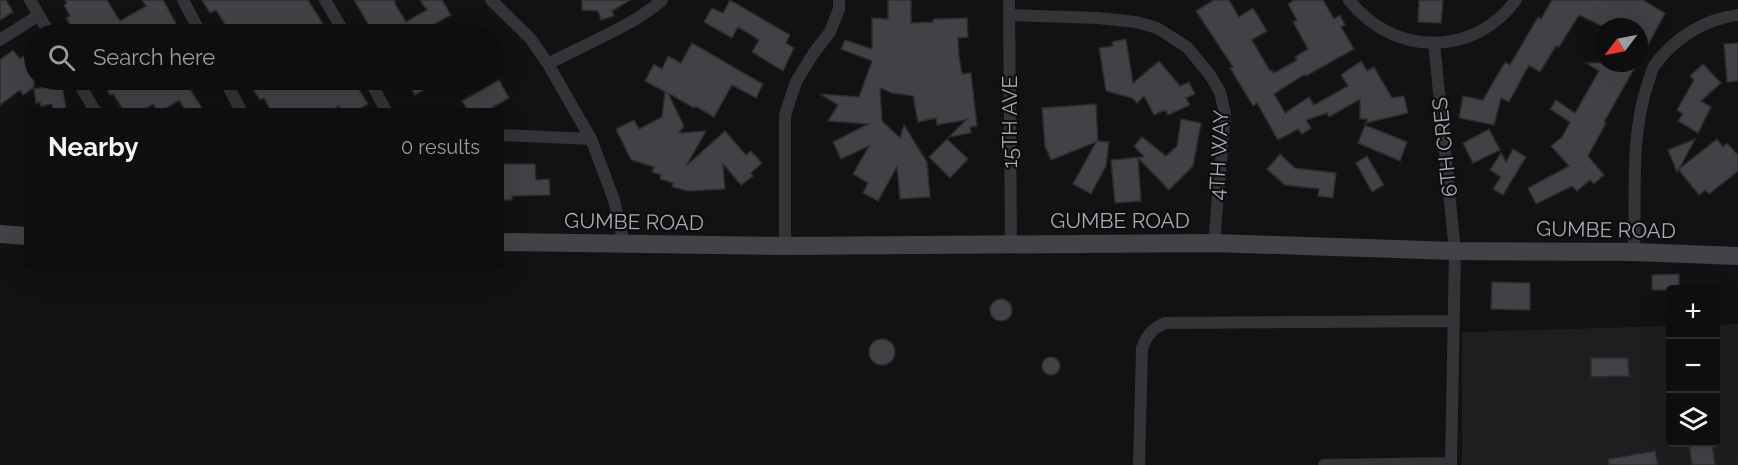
<!DOCTYPE html>
<meta charset="utf-8">
<style>
body{margin:0;font-family:Raleway,sans-serif;background:#1c1c1c;color:#f1f3f6}
.controls{position:absolute;right:18px;bottom:18px;display:grid;overflow:hidden;border-radius:6px;box-shadow:0 6px 24px #0002}
.controls button{width:54px;height:54px;display:grid;place-items:center;padding:0;border:0;border-bottom:2px solid #2e2e2e;background:#0e0e0e;color:#f1f3f6;font:30px sans-serif}
.compass{position:absolute;left:1594px;top:18px;width:54px;height:54px;border-radius:50%;background:#0e0e0e;box-shadow:0 6px 24px #0002;rotate:238deg}
.list{margin:0;padding:0;list-style:none}
h2{display:flex;justify-content:space-between;align-items:center;height:78px;margin:0;padding:0 24px;font-size:26px}
h2 small{font-size:20px;font-weight:400;color:#9b9c9e}
.icon{flex:none;width:33px;height:33px;fill:none;stroke:currentColor;stroke-width:2;stroke-linecap:round;stroke-linejoin:round}
.map{position:relative;flex:none;width:1738px;height:465px;overflow:hidden}
.search{position:absolute;background:#0e0e0e;box-shadow:0 6px 24px #0002;left:24px;top:24px;width:480px;height:66px;display:flex;align-items:center;gap:15px;box-sizing:border-box;padding:0 21px;border-radius:33px;color:#9b9c9e;font-size:22px}
.panel{position:absolute;background:#0e0e0e;box-shadow:0 6px 24px #0002;left:24px;top:108px;width:480px;height:162px;border-radius:6px}
.map>svg:first-child{display:block}
.built{fill:#1e1e20}
.building{fill:#414246;stroke:#2c2c2f;stroke-width:1.5}
.lines{fill:none;stroke-linecap:round;stroke-linejoin:round}
.street{stroke:#333438;stroke-width:12}
.secondary{stroke:#414348;stroke-width:18}
.labels{text-anchor:middle;stroke-width:4.5;stroke-linejoin:round;paint-order:stroke}
.street-label{font-size:21px;fill:#a3aab3;stroke:#0d0d0e}
</style>
<div class="map">
<svg width="1738" height="465" viewBox="0 0 1738 465">
<rect width="100%" height="100%" fill="#121213"/>
<path class="built" d="M1738 324V465H1462V332L1670 326V442H1716V325Z"/>
<path class="building" d="M0 0H6L13 12 0 20Z
M65 0H107L120 21 146 6 142 0H163L182 34H76L66 18 70 16 64 5 67 3Z
M202 0H308L327 30 320 34H231L216 10 210 13Z
M354 0H395V4L406 22 427 10 420 0H442L451 15 417 34H374Z
M582 0H630L612 11 614 16 601 20 598 11 582 10Z
M730 0 790 35 786 43 794 48 783 71 752 52 759 40 738 27 732 38 704 22 712 8 723 13Z
M888 0H911V23L933 22V19L967 18 968 37 958 38 959 56 962 74 971 73 977 126 970 127 971 133 949 137 966 120 937 125 936 118 918 122 913 96 892 93 880 88 882 121 900 138 904 125 927 162 930 197 900 199 897 167 878 201 863 193 868 183 853 174 869 146 841 159 833 142 868 124 828 121 838 105 820 94 859 97 872 61 841 49 845 40 872 49V18L888 19Z
M1214 0H1229L1239 17 1253 8 1267 31 1252 40 1270 71 1272 70 1274 73 1297 60 1295 57 1308 49 1293 22 1297 20 1288 4 1294 0H1323L1334 19 1340 15 1345 25 1341 27 1354 49 1306 76 1305 74 1274 94 1285 113 1309 97 1314 105 1348 86 1341 75 1361 61 1367 71 1374 67 1392 98 1404 96 1408 113 1366 123 1368 119H1360V99L1329 117 1327 113 1306 120 1311 128 1302 134 1298 129 1278 140 1257 103 1253 106 1230 68 1233 67 1196 11Z
M1419 0H1443L1441 23 1418 22Z
M1552 0H1643L1665 13 1639 62V27H1604L1579 15 1559 47 1556 46 1540 72 1529 65 1509 102 1501 98 1494 125 1459 118 1463 96 1483 100 1505 62 1510 65 1538 17 1541 19Z
M1126 39 1133 83 1159 61 1180 86 1189 82 1195 94 1186 98 1190 105 1168 115 1165 110 1154 115 1144 96 1137 103 1132 98 1106 91 1099 48 1113 46 1112 42Z
M692 43 763 84 756 98 732 85 714 117 695 106 694 108 668 93 684 126 679 133 706 131 686 166 725 131 746 155 751 151 762 163 751 173 753 176 741 185 723 164 725 189 688 191 672 187 673 183 660 179 661 175 652 172 654 167 631 160 616 129 634 120 639 129 662 117 665 92 645 81 654 64 662 69 668 56 681 63Z
M1738 43V81L1727 82 1724 44Z
M34 48V87L23 95 20 90 0 105V60L13 50 20 59Z
M1586 63H1623L1634 69 1604 122 1606 123 1588 156 1604 175 1594 184 1590 180 1577 191 1572 186 1536 204 1528 188 1569 166 1551 146 1562 137 1570 122 1550 109 1556 100 1575 113 1599 71Z
M1703 64 1721 83 1701 101 1711 107 1698 133 1678 121 1683 114 1677 110 1694 80 1690 76Z
M101 80H184L204 111H186L179 100 162 111H157L153 104 142 111H124L113 94 110 95Z
M260 80H353L368 104 356 111H342L339 106 330 111H271L264 98 260 100 250 85Z
M406 80H441L415 95Z
M499 80 509 98 493 107 496 111H468L462 101Z
M62 85 66 108 53 110 52 104 41 106 40 102 36 103 34 89Z
M1096 104 1098 141 1109 142 1106 166 1091 194 1073 184 1096 142 1051 160 1045 146 1042 108Z
M1181 119 1201 123 1193 166 1169 190 1138 158 1141 201 1115 203 1111 160 1144 157 1134 146 1142 137 1166 156 1177 146Z
M1365 125 1407 142 1400 161 1358 143Z
M1489 129 1500 150 1473 163 1463 143Z
M947 139 968 159 950 178 929 157Z
M1695 139 1679 169 1717 139 1723 147 1727 143 1738 155V171L1709 194 1705 190 1699 195 1678 169 1677 172 1668 150Z
M1513 149 1526 157 1503 195 1493 189 1501 177 1490 170 1501 153 1506 162Z
M1280 154 1295 168 1336 173 1333 198 1318 196 1319 189 1285 185 1267 169Z
M1367 156 1384 185 1372 192 1356 163Z
M501 164H535L536 180 549 179 550 195 512 196V200H501Z
M1679 274V290H1652V275Z
M1492 282 1530 283V310L1491 309Z
M990 310a11 11 0 1 1 22 0a11 11 0 1 1-22 0Z
M869 352a13 13 0 1 1 26 0a13 13 0 1 1-26 0Z
M1042 366a9 9 0 1 1 18 0a9 9 0 1 1-18 0Z
M1591 358H1628L1629 376 1591 377Z
M1712 442 1715 465H1692L1689 445Z
M1655 451 1658 465H1609L1608 459Z"/>
<g class="lines">
<path class="street" d="M30 0 50 34
M183 0 201 34
M325 0 345 34
M491 0 530 38 548 64 591 139 614 200 624 244
M1009 0 1011 243
M1349 0C1393 56 1473 58 1516 0
M1009 15 1098 18 1136 22 1157 28 1187 47 1210 75 1220 92 1225 114 1214 243
M0 40 39 15
M1434 43 1455 251 1451 465
M548 64C583 45 633 26 662 0
M77 80 95 111
M225 80 241 111
M370 80 386 111
M501 135 591 139
M785 246V115L796 82 813 54 830 32 839 9V0
M1634 252C1636 197 1630 135 1648 83 1650 78 1651 71 1654 66 1674 38 1705 19 1738 15
M1139 465 1142 348C1147 335 1152 329 1165 323L1454 321
M1324 465 1451 463"/>
<path class="secondary" d="M0 234 27 236
M501 242 785 246 1214 243 1455 251 1634 252 1738 256"/>
</g>
<g class="labels">
<g class="street-label">
<text transform="translate(1010 122) rotate(-90)" y="7">15TH AVE</text>
<text transform="translate(1445 147) rotate(-96)" y="7">6TH CRES</text>
<text transform="translate(1219 155) rotate(-87)" y="7">4TH WAY</text>
<text x="1120" y="228">GUMBE ROAD</text>
<text transform="translate(634 222) rotate(1)" y="7">GUMBE ROAD</text>
<text transform="translate(1606 230) rotate(1)" y="7">GUMBE ROAD</text>
</g>
</g>
</svg>
<div class="controls">
<button>+</button>
<button>−</button>
<button><svg class="icon" aria-label="layers" viewBox="0 0 24 24"><path d="M12 4l9 5-9 5-9-5zM3 14l9 5 9-5"/></svg></button>
</div>
<svg class="compass" viewBox="-18 -18 36 36"><path d="M0-13l5 13h-10z" fill="#e53935"/><path d="M0 13l5-13h-10z" fill="#9b9c9e"/></svg>
<div class="search"><svg class="icon" aria-label="search" viewBox="0 0 24 24"><circle cx="10" cy="10" r="6"/><path d="M15 15l6 6"/></svg>Search here</div>
<section class="panel">
<h2>Nearby<small>0 results</small></h2>
<ul class="list">
</ul>
</section>
</div>
